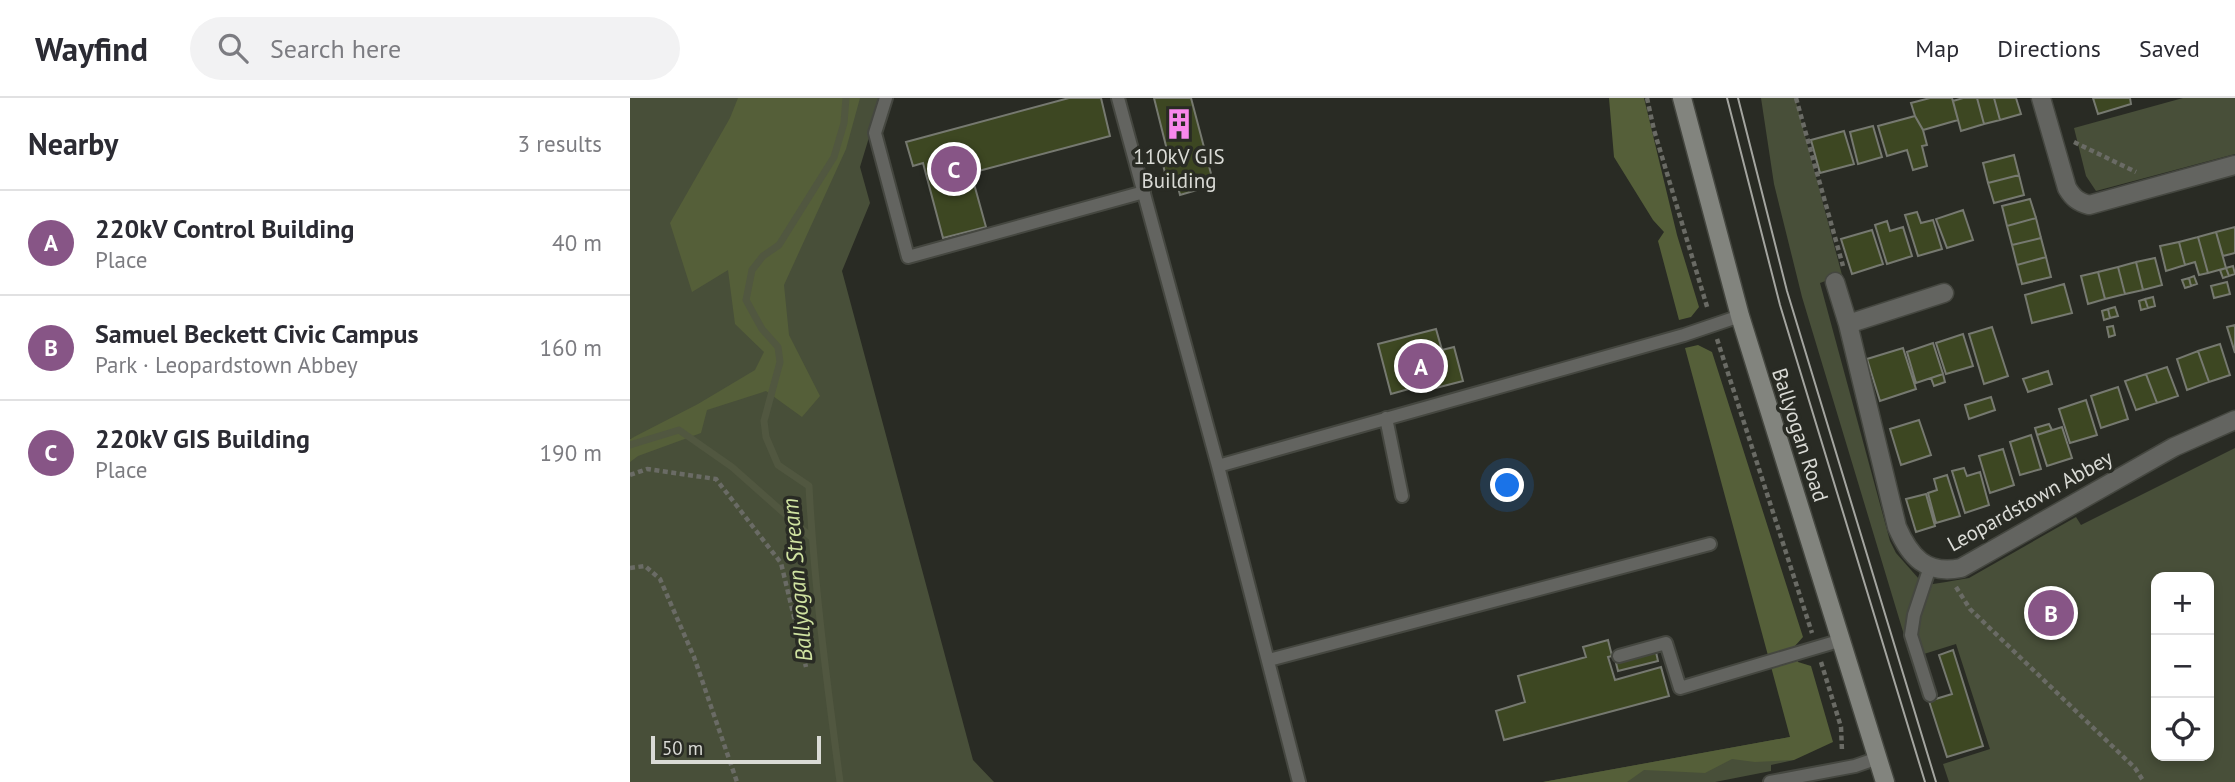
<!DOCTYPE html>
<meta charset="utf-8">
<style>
body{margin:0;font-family:"PT Sans",sans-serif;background:#f2f2f3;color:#2b2b33}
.controls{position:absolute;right:21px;bottom:21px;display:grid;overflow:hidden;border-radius:14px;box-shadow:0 4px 10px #0003}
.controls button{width:63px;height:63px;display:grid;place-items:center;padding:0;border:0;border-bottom:2px solid #e1e1e2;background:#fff;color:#2b2b33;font:35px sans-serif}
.scale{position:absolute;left:21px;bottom:18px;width:170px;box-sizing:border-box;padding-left:7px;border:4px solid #dadbd6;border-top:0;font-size:19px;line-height:24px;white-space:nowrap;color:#dadbd6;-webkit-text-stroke:5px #292b24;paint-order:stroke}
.you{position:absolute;left:878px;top:388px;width:24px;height:24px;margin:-18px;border:5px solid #fff;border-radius:50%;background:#1a73e8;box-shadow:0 0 0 10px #1a73e833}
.badge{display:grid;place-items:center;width:46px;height:46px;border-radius:50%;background:#875586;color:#fff;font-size:23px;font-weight:700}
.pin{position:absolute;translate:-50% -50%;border:4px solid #fff;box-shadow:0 2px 7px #0006}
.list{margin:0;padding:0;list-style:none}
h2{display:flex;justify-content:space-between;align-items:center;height:91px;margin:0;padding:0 28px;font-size:30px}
h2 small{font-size:23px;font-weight:400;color:#7c7c81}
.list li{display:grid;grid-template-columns:46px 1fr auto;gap:21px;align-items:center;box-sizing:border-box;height:105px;padding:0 28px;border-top:2px solid #e1e1e2}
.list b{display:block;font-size:26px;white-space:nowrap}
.list p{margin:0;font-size:23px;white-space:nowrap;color:#7c7c81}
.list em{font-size:23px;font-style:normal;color:#7c7c81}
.icon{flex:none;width:38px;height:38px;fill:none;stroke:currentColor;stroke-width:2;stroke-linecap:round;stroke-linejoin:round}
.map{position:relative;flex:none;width:1605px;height:684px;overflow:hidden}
header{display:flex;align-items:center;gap:42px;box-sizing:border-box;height:98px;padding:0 35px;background:#fff;border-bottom:2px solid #e1e1e2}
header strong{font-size:33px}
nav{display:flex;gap:38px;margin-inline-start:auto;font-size:24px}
.search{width:490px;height:63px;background:#f2f2f3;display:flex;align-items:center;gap:18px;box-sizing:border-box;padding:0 24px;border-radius:38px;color:#7c7c81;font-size:26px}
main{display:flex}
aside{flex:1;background:#fff}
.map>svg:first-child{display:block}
.green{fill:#484f39;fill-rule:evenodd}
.forest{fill:#555f39}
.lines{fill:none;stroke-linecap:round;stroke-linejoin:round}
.stream{stroke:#515740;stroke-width:7}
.building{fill:#3d4722;stroke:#767970;stroke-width:2}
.lane-casing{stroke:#454740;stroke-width:16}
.street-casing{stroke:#454740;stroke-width:21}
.secondary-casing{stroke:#454740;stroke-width:21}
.path{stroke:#6a6b65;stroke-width:4.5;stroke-dasharray:5 3.5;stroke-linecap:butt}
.lane{stroke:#636460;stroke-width:12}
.street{stroke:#636460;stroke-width:18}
.secondary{stroke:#82847e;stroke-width:18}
.tram{stroke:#a4a5a0;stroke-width:2}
.labels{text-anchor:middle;stroke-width:7;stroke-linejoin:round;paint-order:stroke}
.poi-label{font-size:21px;fill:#dadbd6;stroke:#292b24}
.street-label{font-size:21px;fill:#dadbd6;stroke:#292b24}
.water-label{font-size:23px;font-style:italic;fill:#d0e3a1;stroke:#292b24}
</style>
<header>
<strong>Wayfind</strong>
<div class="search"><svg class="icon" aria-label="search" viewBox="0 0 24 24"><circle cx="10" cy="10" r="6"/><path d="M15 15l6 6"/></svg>Search here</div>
<nav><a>Map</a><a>Directions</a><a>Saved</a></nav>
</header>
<main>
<aside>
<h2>Nearby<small>3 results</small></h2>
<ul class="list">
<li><span class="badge">A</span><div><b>220kV Control Building</b><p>Place</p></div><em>40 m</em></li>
<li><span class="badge">B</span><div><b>Samuel Beckett Civic Campus</b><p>Park · Leopardstown Abbey</p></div><em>160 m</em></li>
<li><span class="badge">C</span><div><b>220kV GIS Building</b><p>Place</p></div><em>190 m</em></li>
</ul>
</aside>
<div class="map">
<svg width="1605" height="684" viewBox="0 0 1605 684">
<rect width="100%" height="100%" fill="#292b24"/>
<path class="green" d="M0 0H251L230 69 240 105 212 173 343 662 364 684H0V354L18 334 0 341Z
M1131 0H1165L1212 177 1190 185 1260 443 1266 455 1289 481 1303 486 1316 484 1339 480 1446 419 1451 427 1605 350V684H1319L1313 666 1360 651 1326 546 1281 560 1172 199 1144 86ZM1526 479H1579V658H1526Z
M1553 0H1605V56L1466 93 1456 78 1444 30Z
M1160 639 1164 662 1141 667V673L1085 684H913Z"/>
<path class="forest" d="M108 0H230L216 51 154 187 159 237 190 298 172 319 136 293 77 312 71 335 8 358 0 364V341L68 306 125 272 134 254 105 226 98 172 62 194 40 125 100 20Z
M979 0H1014L1047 137 1069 209 1061 219 1049 222 1028 143 1034 134 1023 122 984 59Z
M1068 247 1082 254 1173 539 1164 549 1168 564 1181 568 1203 644 1164 662 1125 664 1102 661 1075 675 1014 672 997 684H913L1160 639 1055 250Z"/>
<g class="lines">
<path class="stream" d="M0 347 49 332 102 369 181 439
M210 684C197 585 184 487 179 388L148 367 136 339 134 323 150 264 148 249 132 231 116 202 122 172 133 158 149 147 204 59 214 25 216 0"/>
</g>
<path class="building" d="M439 0H471L480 38 341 75 356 129 313 140 293 65 283 68 276 44Z
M524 0H561L584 87 550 97 545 77 536 79 530 54 537 52Z
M1300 0H1322L1328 22 1293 32 1285 18 1281 5Z
M1333 0H1347L1354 26 1331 33 1323 3Z
M1347 0H1364L1370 22 1354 26Z
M1364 0H1386L1391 16 1370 22Z
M1463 0H1500L1501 6 1468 16Z
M1285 18 1293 32 1297 47 1292 48 1297 68 1283 72 1277 52 1257 58 1248 28Z
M1243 28 1252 59 1228 66 1220 34Z
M1214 33 1224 66 1190 75 1181 42Z
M1384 57 1389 77 1358 85 1353 65Z
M1389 77 1394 97 1364 105 1358 85Z
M1400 101 1406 120 1377 128 1372 108Z
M1333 112 1343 142 1317 150 1306 121Z
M1287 114 1291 125 1303 122 1312 151 1288 158 1275 117Z
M1406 120 1411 140 1382 147 1377 128Z
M1257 123 1260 133 1273 129 1282 158 1257 166 1245 127Z
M1605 129V155L1593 158 1586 134Z
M1242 132 1253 166 1222 176 1211 141Z
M1586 134 1596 170 1578 175 1568 139Z
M1568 139 1578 175 1569 177 1565 164 1555 167 1549 144Z
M1411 140 1416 159 1387 167 1382 147Z
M1549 144 1555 167 1536 173 1530 148Z
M1416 159 1421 179 1392 186 1387 167Z
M1525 160 1532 187 1513 192 1506 164Z
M1506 164 1513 192 1495 196 1488 169Z
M1603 168 1605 176 1599 178 1596 170Z
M1488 169 1495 196 1475 201 1468 174Z
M1596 170 1599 178 1593 180 1590 172Z
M1468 174 1475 201 1458 206 1451 178Z
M1564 178 1567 186 1561 188 1559 180Z
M1559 180 1561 188 1555 190 1552 182Z
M1597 184 1600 196 1584 200 1581 188Z
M1434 186 1442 215 1402 225 1395 197Z
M1523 199 1525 208 1518 210 1515 201Z
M1515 201 1518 210 1511 212 1509 203Z
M1485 209 1488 218 1480 220 1478 211Z
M1478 211 1480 220 1474 222 1472 213Z
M1605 227V255L1597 229Z
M1483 228 1485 237 1479 239 1477 229Z
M1362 229 1378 278 1354 286 1339 236Z
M806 231 812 252 824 249 833 283 794 293 793 287 761 296 748 246Z
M1333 236 1343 268 1316 276 1306 245Z
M1303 245 1313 276 1286 285 1277 254Z
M1590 246 1600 277 1579 284 1568 253Z
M1273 250 1286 291 1250 303 1237 261Z
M1568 253 1579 284 1557 292 1547 261Z
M1537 269 1548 298 1527 305 1516 276Z
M1418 273 1422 286 1398 294 1393 281Z
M1313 276 1315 284 1304 288 1301 280Z
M1516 276 1527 305 1506 312 1495 283Z
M1488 289 1498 321 1471 330 1461 298Z
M1361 299 1365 312 1339 321 1335 307Z
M1456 302 1467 337 1440 345 1429 311Z
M1289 322 1301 357 1271 367 1260 331Z
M1419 326 1422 332 1407 337 1405 330Z
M1432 329 1442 360 1417 368 1407 337Z
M1401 337 1411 371 1390 377 1380 344Z
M1373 351 1384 387 1360 395 1349 358Z
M1334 370 1337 378 1350 374 1359 407 1335 415 1322 373Z
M1317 377 1330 418 1306 425 1298 395 1307 392 1304 381Z
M1296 396 1305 428 1286 434 1276 401Z
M978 542 982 558 978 559 985 582 1031 569 1039 598 874 642 866 613 895 604 888 578 956 559 953 549Z
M1323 552 1353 648 1317 659 1299 603 1322 596 1309 557Z
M1026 554 1028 563 988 573 986 565Z"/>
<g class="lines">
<defs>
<path id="lane" d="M256 0 245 35 278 159 514 94
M488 0 588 368 669 684
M756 320 772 398
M588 368 1054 237 1110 218
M1300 469 1284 517 1281 537 1300 597
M989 558 1036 545 1050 590 1212 542
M639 562 1080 446
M1140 684 1225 668 1248 660"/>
<path id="street" d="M1411 0 1437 90C1443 100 1448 104 1459 107L1605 67
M1205 184 1218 226 1267 429C1280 459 1296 477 1331 470L1544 349 1605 322
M1218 226 1314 195"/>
<path id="secondary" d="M1052 0 1110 218 1255 684"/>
</defs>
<use href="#lane" class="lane-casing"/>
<use href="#street" class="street-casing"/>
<use href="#secondary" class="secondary-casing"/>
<path class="path" d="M1017 0 1024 32 1078 212
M1166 0 1213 168
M1444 44 1506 74
M1087 241 1182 535
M0 377 17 371 86 381 151 465 176 569
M0 470 15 468 30 481 64 559 107 684
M1326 489 1340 511 1505 670 1514 684
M1191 564 1211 629 1212 653"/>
<use href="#lane" class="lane"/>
<use href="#street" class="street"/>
<use href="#secondary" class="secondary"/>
<path class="tram" d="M1097 0 1150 207 1295 684
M1108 0 1157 193 1306 684"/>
</g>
<defs>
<symbol id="building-bare" viewBox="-9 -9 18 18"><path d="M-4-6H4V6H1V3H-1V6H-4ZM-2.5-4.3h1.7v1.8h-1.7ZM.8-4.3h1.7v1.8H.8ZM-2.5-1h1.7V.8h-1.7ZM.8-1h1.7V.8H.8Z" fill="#f888eb" stroke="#292b24" stroke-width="2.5" paint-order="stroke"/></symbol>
</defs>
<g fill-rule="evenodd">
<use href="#building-bare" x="527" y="4" width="44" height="44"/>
</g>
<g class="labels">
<g class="poi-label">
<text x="549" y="66">110kV GIS<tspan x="549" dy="24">Building</tspan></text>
</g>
<g class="street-label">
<text transform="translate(1170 337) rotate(72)" y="7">Ballyogan Road</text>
<text transform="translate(1400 403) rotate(-29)" y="7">Leopardstown Abbey</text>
</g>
<g class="water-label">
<text transform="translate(167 482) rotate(-95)" y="8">Ballyogan Stream</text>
</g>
</g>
</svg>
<div class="controls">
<button>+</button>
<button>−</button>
<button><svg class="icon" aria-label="locate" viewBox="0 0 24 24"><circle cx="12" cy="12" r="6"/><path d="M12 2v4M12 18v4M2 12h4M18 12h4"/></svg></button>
</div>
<div class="scale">50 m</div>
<div class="you"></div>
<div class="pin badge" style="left:791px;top:268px">A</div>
<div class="pin badge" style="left:1421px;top:515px">B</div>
<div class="pin badge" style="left:324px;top:71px">C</div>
</div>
</main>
